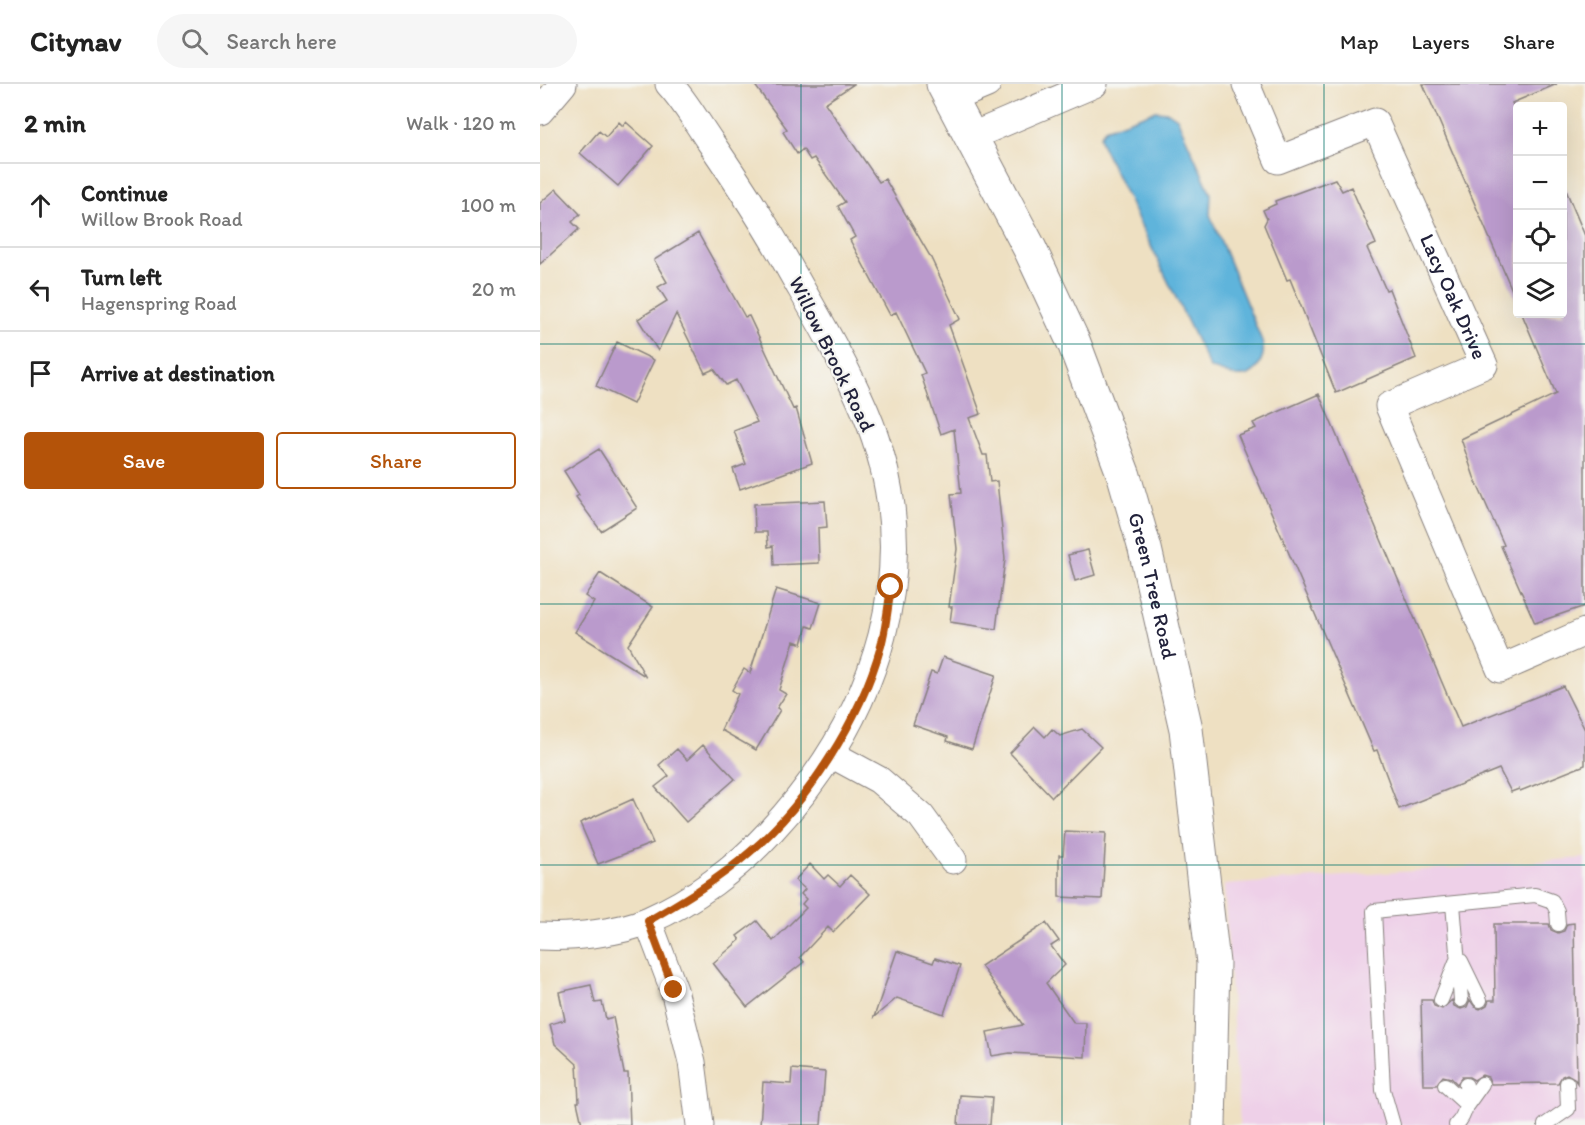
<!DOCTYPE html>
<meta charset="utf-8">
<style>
body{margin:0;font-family:Itim,sans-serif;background:#f6f6f6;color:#222}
.controls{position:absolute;right:18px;top:18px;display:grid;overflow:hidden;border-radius:6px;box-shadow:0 6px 24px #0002}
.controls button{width:54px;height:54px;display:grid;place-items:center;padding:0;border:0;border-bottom:2px solid #e0e0e0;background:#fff;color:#222;font:30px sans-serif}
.stop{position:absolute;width:18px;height:18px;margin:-14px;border:4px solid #b45309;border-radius:50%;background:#fff}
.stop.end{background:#b45309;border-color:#fff;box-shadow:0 2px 6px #0008}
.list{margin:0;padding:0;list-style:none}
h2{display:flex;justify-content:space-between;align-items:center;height:78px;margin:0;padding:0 24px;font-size:26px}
h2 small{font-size:20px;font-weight:400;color:#767676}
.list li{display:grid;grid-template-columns:39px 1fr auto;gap:18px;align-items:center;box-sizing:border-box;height:84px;padding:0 24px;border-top:2px solid #e0e0e0}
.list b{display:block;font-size:22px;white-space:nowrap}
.list p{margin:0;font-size:20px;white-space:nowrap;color:#767676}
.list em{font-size:20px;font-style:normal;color:#767676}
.actions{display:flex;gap:12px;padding:18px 24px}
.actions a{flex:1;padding:14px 0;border:2px solid #b45309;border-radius:6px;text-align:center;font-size:21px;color:#b45309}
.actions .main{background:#b45309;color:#fff}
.icon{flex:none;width:33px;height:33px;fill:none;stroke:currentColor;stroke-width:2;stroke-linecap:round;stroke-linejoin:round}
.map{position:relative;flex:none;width:1045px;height:1041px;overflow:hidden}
header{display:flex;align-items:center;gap:36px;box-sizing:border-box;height:84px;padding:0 30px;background:#fff;border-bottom:2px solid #e0e0e0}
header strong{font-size:28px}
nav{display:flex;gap:33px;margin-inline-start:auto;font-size:21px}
.search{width:420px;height:54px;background:#f6f6f6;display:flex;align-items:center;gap:15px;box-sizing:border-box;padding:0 21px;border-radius:33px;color:#767676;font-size:22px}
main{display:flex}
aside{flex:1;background:#fff}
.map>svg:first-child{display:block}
.built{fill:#eed0e8}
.water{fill:#5eb4db;stroke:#406b8b;stroke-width:1.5}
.building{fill:#ba9acc}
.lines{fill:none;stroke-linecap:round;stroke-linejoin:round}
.lane-casing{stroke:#88817e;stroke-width:16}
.street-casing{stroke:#88817e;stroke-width:29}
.secondary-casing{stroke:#88817e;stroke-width:35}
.lane{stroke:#fff;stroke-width:14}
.street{stroke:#fff;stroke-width:27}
.secondary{stroke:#fff;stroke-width:33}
.route{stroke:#b45309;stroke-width:8}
.grid{fill:none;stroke:#0f766e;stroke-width:1.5;stroke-opacity:0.55}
.labels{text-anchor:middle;stroke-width:4.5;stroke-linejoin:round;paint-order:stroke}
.street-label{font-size:21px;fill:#22223b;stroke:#f6f6f2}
</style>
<header>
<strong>Citynav</strong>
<div class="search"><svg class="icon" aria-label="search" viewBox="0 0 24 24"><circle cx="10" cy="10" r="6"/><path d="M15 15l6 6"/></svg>Search here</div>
<nav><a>Map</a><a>Layers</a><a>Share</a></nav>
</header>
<main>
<aside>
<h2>2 min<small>Walk · 120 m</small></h2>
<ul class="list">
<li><svg class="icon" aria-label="ahead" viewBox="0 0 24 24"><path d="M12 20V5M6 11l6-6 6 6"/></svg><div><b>Continue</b><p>Willow Brook Road</p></div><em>100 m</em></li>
<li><svg class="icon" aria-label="left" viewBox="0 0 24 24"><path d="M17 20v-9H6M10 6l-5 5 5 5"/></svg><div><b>Turn left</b><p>Hagenspring Road</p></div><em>20 m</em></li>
<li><svg class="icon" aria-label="arrive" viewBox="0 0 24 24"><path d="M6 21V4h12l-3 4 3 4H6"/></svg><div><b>Arrive at destination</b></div></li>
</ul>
<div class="actions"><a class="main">Save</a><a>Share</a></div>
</aside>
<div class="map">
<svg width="1045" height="1041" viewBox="0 0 1045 1041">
<rect width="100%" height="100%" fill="#f6f6f2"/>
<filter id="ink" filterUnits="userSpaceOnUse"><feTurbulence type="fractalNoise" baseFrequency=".0167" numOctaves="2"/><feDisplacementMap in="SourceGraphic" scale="12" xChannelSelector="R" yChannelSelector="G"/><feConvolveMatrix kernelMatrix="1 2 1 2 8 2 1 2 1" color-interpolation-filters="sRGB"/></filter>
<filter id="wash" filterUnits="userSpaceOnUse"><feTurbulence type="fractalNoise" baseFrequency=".008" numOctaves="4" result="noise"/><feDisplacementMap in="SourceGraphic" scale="24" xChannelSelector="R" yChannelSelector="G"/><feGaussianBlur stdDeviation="1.35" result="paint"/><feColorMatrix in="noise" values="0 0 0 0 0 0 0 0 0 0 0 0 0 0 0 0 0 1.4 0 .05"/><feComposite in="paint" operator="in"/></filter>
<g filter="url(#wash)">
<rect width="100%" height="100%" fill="#eee0c2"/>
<path class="built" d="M1045 774V1041H700L684 801Z"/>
<path class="water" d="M615 27 628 28 637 34 671 110 670 131 722 257C725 268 723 274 717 284 705 300 686 289 670 284L561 59 560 52 565 45Z"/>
<g id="blocks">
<path class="building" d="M214 0H314L285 19 339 98 345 95 390 172 420 235 409 241 441 330 429 334 443 371H447L450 398 457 397 465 475 456 545 410 538 412 523H409L417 465 411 410 421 409 414 345 401 350 381 291 385 289 356 228 350 231 310 156 315 153 298 122 305 118 274 74 270 76 263 65 257 70 243 48 247 45Z
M883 0H1017L972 19 978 33V220Z
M79 38 83 42 86 38 113 62 78 102 40 69 59 47 66 53Z
M795 95 802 107 811 103 836 160 827 164 846 206 849 205 876 274 796 309 750 195 747 196 724 141 727 135 723 126 736 120 735 117Z
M1023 99 1045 152V522L995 539 961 462 964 461 934 393 921 355 1016 310 982 230H1023Z
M16 105 40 130 32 138 39 145 0 180V119Z
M158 149 205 233 209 232 253 325 256 324 272 379 200 405 193 385 206 380 194 347 217 338 196 296 186 301 174 285 165 289 136 230 118 267 98 235 127 217 118 203 127 198 114 176Z
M77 258 114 276 93 320 56 302Z
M779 310 921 643 1023 602 1045 646V681L980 707 979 705 971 708 959 685 859 725 837 666 834 667 698 351 716 344 713 339Z
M59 365 97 424 61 447 36 413 39 411 24 387Z
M285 417 287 443 278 444 279 479 234 481 233 462 228 463 227 448H215L214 420Z
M548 466 555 491 535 497 528 471Z
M60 489 113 523 88 561 105 592 35 548 54 518 45 512Z
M236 505 281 519 273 544 267 542 262 560 254 557 239 606 246 610 237 624 240 626 216 666 181 646 198 610 192 606 204 585 210 589Z
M403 573 456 591 432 665 407 657 408 653 373 641 391 588 397 590Z
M495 643 505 653 512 645 520 652 542 645 561 663 512 713 470 669Z
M163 661 195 695 146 738 115 703 129 692 119 681 137 665 147 676Z
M93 715 113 759 58 780 40 739Z
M525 747 566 749 562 815 519 813V771H523Z
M270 780 284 795 288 791 300 802 310 791 330 810 293 848 288 843 260 873 264 878 207 923 173 879 200 856 197 852 217 837 233 857 266 824 262 820 266 815 261 810 265 805 255 796Z
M506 839 519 857 511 862 525 881 506 899 534 939H546L545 973 470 969 452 972 447 948 483 941 441 882Z
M1034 839 1037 999 1034 994 1027 990 1022 992 1018 999 951 1000 948 993 942 991 934 996 929 993H922L917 1000 911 994 903 992 896 1001H883L881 916H892L894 922 902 925 912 916 914 922 921 925 927 923 930 916 935 923 940 925 947 921 949 916H955L954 840H1009L1011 846 1018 849 1024 847 1027 840Z
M357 867 393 879 395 874 420 882 404 930 357 914 334 933Z
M51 901 55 919 62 918 66 935 73 933 84 989H88L90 1041 42 1040 37 1018H39L37 980 15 960 10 940 25 936 19 908Z
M252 985 285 988 281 1041H220L223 998 251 1000Z
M420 1011 452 1013 450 1041H418Z"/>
</g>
</g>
<g filter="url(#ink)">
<use href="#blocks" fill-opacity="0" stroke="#88817e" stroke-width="1.5"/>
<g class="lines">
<defs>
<path id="lane" d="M913 820 921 916
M921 877 940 916
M901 916 916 878
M905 1001 927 1021 942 1000
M853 1041 843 1006 834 827 995 811 1012 817 1017 827 1018 840
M916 1041C928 1029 927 1016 926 1001
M1005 1041 1028 1025 1027 999"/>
<g id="street">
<path id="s1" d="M706 0 738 76 835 38 944 281 849 322 960 585 1045 548"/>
<path d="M411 15 447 0"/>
<path d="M0 27 23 0"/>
<path d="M430 53 554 0"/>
<path d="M291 670 339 696 381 732 413 776"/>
<path d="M108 837 134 906 152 978 160 1041"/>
<path d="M0 852C31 854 80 849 109 836 153 817 197 784 229 749 337 633 390 480 325 327 304 278 276 231 250 185 226 141 199 100 171 59 157 39 145 17 129 0"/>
</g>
<g id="secondary">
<path id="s2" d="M403 0 490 165 534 259 584 392 605 465 646 645 673 879 669 1041"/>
</g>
</defs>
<use href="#lane" class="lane-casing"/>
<use href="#street" class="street-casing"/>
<use href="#secondary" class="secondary-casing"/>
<use href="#lane" class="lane"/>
<use href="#street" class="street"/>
<use href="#secondary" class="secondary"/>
</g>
</g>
<g class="lines" filter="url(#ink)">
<path class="route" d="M134 906 108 837C144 816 179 795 210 768 267 720 321 634 341 562 346 543 348 523 351 503"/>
</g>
<path class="grid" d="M261 0V1041M522 0V1041M784 0V1041M0 260H1045M0 520H1045M0 781H1045"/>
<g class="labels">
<g class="street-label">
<text dy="7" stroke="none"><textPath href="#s1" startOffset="378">Lacy Oak Drive</textPath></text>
<text transform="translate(292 270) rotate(64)" y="7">Willow Brook Road</text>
<text dy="7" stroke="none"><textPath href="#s2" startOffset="546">Green Tree Road</textPath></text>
</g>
</g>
</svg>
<div class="controls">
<button>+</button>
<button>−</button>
<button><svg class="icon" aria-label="locate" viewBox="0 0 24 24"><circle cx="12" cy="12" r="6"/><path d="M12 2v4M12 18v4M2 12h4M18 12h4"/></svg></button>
<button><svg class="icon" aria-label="layers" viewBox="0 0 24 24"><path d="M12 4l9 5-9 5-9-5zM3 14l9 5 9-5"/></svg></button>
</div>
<div class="stop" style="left:351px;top:503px"></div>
<div class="stop end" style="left:134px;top:906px"></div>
</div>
</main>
